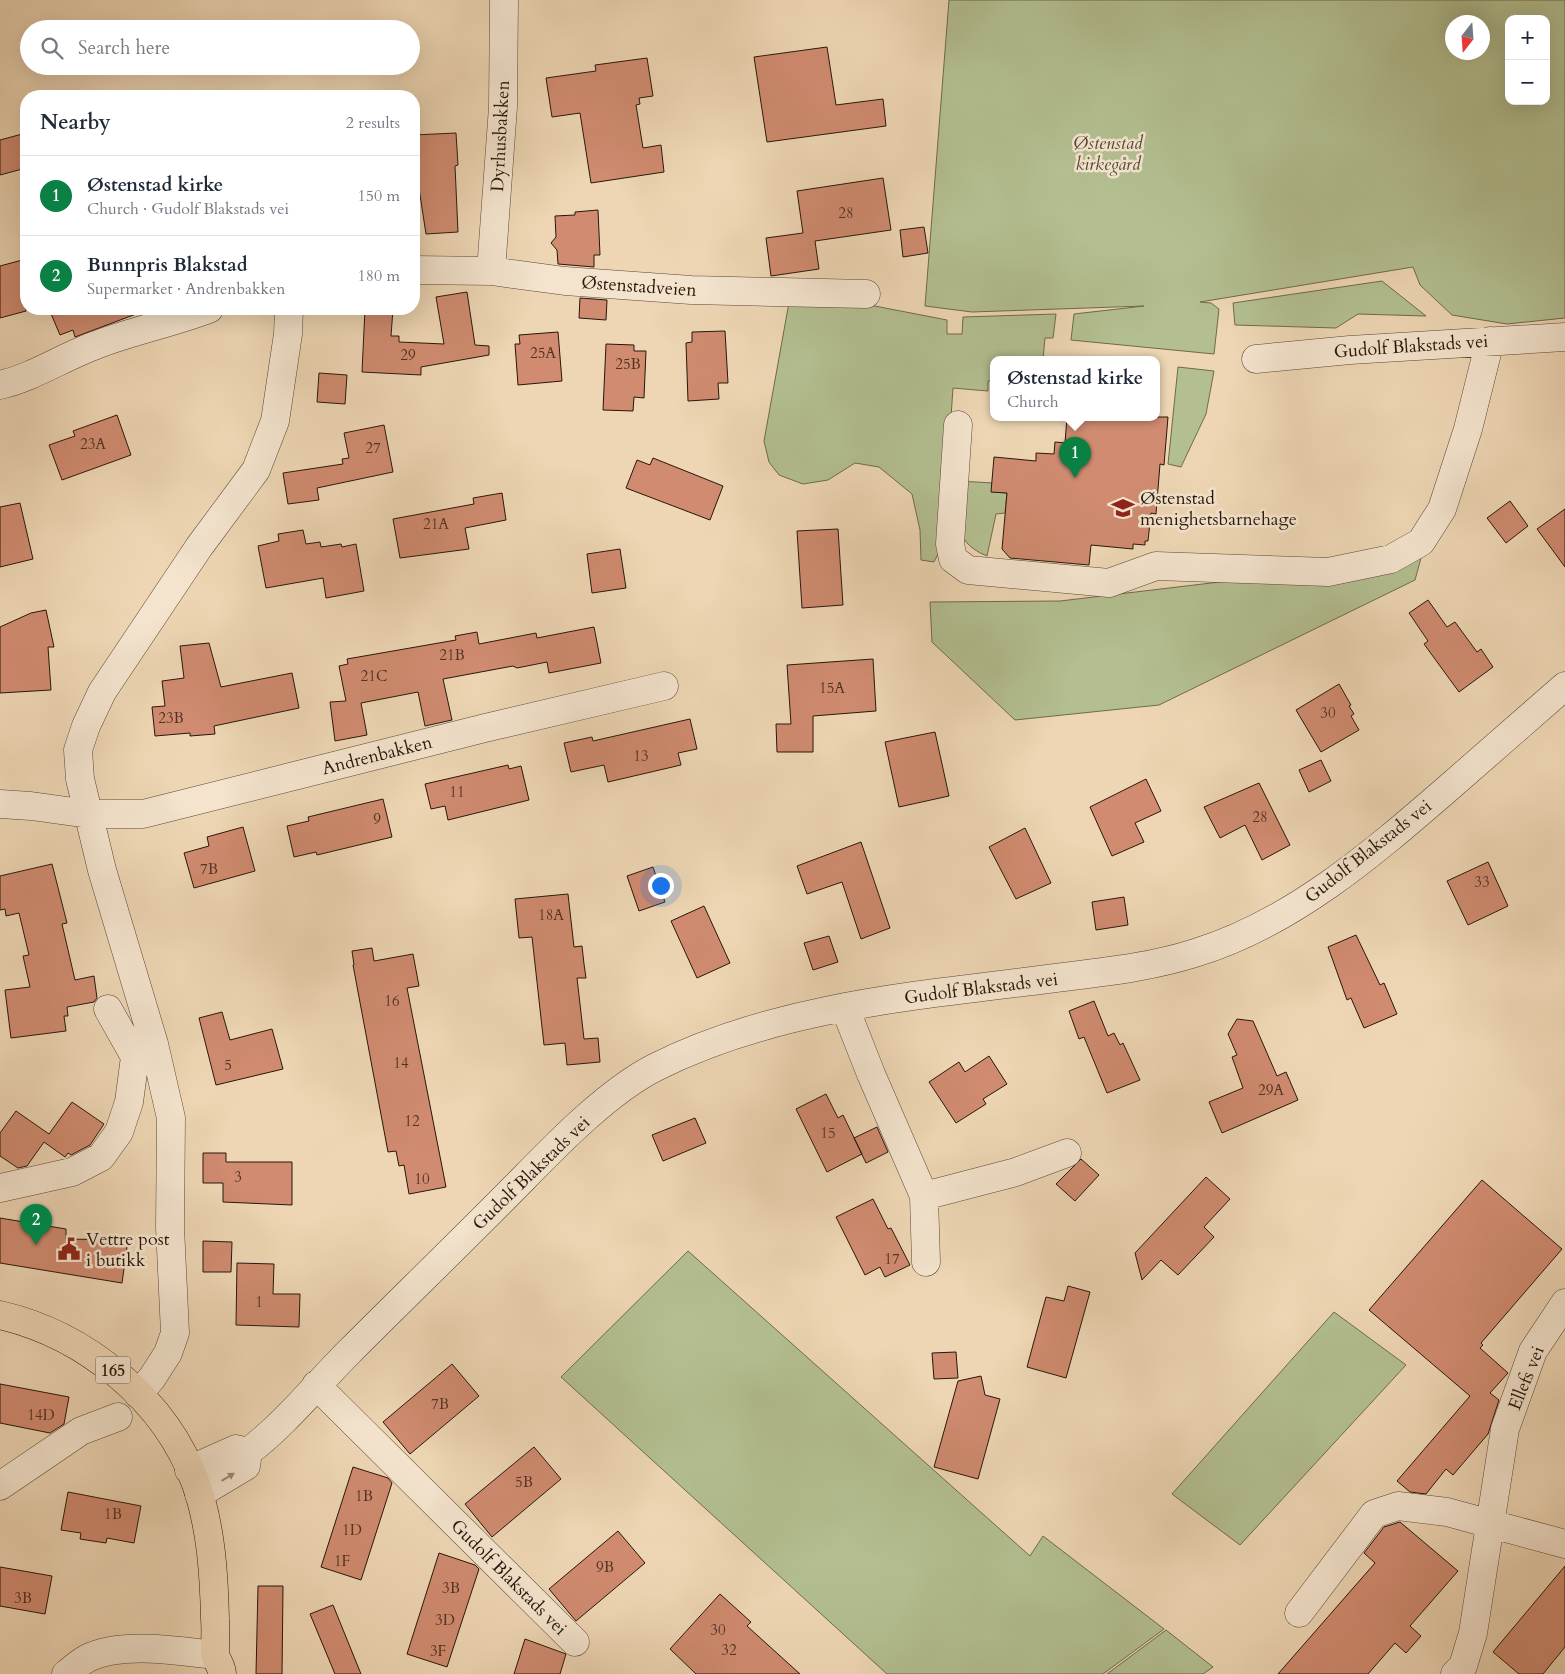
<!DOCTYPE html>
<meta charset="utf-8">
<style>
body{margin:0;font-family:Cardo,serif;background:#f6f6f7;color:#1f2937}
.controls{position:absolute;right:15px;top:15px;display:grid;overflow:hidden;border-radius:10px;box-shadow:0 5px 20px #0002}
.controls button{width:45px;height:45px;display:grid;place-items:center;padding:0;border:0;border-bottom:1px solid #e0e1e3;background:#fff;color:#1f2937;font:25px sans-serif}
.compass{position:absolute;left:1445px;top:15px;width:45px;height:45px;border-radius:50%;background:#fff;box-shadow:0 5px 20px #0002;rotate:197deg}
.you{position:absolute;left:660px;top:885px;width:18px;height:18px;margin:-12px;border:4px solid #fff;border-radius:50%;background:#1a73e8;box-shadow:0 0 0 8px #1a73e833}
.badge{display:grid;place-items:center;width:32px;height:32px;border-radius:50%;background:#0b8043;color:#fff;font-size:16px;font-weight:700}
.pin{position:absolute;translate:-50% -41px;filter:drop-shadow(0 1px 2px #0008)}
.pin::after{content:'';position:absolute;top:26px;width:18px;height:15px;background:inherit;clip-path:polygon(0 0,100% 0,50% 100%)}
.popup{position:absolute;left:990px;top:356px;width:170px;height:65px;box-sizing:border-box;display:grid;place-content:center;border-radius:10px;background:#fff;filter:drop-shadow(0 1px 4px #0005);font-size:16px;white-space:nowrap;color:#747a83}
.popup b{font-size:19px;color:#1f2937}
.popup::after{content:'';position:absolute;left:50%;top:100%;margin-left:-10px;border:10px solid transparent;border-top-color:#fff}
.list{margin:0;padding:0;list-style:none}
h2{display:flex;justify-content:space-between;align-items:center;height:65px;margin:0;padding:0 20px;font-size:21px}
h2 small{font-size:16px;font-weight:400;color:#747a83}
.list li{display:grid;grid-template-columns:32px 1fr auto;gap:15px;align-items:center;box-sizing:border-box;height:80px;padding:0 20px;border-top:1px solid #e0e1e3}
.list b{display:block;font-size:19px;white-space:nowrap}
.list p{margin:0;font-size:16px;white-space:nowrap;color:#747a83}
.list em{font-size:16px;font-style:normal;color:#747a83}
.icon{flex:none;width:28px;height:28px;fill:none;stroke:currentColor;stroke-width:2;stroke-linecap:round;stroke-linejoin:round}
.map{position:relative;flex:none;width:1565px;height:1674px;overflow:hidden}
.search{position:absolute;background:#fff;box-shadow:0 5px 20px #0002;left:20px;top:20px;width:400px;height:55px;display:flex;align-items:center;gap:12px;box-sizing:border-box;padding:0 18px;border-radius:28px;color:#747a83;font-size:19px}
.panel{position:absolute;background:#fff;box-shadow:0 5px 20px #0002;left:20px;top:90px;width:400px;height:225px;border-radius:20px}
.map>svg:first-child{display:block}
.green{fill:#b3bf91;stroke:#6e6a4e;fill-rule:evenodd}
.building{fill:#d08b70;stroke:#28160b}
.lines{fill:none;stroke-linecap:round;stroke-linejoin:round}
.minor-casing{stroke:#5a4635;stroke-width:29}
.major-casing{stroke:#28160b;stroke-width:29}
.minor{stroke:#f4e4ce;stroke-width:28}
.major{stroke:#eed6b4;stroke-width:28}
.oneway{fill:#988776}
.labels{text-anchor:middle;stroke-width:5;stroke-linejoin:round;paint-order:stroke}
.number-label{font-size:15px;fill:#523324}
.shield{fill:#f4e4ce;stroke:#655446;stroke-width:1}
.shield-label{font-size:16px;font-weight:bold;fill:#28160b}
.street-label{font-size:18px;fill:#28160b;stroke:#f4e4ce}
.park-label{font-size:18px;font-style:italic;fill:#524933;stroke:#f4e4ce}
.poi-label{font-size:18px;fill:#28160b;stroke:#f4e4ce;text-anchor:start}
</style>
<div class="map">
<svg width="1565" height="1674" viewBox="0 0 1565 1674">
<rect width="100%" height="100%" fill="#eed6b4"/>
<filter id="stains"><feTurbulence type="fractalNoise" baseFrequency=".004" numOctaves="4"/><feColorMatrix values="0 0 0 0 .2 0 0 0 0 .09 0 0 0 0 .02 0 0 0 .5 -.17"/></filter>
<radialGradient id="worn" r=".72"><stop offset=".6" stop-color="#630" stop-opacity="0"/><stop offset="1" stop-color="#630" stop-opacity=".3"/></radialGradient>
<path class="green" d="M949 0H1565V318L1507 324 1452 315 1420 285 1413 267 1200 302 1211 303 1219 309 1214 354 1071 340 1074 314 1144 306 972 312 925 306ZM1509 19H1546V101H1509ZM1452 22H1482V52H1452Z
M1382 281 1426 316 1358 314 1336 328 1235 325 1233 303Z
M790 297 849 301 947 320V334H962L963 317 1056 314 1053 338H1045L1043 359H994V381H988V391L953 388 942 546 934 562 921 560 920 530 912 494 879 467 855 463 828 480 803 484 779 475 769 462 764 441Z
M1178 367 1214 371 1206 414 1181 467 1168 464Z
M959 481 993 483 992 492 1007 493 1005 513 996 514 987 556C950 541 958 515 959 481Z
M1421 558 1415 580 1159 705 1015 720 932 642 930 602 1060 601Z
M688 1251 1030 1556 1043 1536 1164 1629 1103 1674H887L561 1377Z
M1334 1312 1406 1365 1240 1545 1172 1494Z
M1166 1630 1213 1667 1203 1674H1107Z"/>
<path class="building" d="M827 47 836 105 883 99 886 126 767 142 754 57Z
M647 58 653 96 639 98 640 104 636 105 643 148 661 145 664 172 591 183 580 113 552 117 546 78 596 71 595 65Z
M26 133V168L0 175V140Z
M456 133 458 165 455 166 458 232 426 234 418 182H414V135Z
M883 178 891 230 815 241 819 269 771 276 766 238 803 233 797 191Z
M598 210 600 255H594V267L558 264 557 250 551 243 556 237 555 216 575 215V212Z
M924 227 928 253 903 257 900 230Z
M26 259V311L0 318V266Z
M467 292 475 345 489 346V355L421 367V375L362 372 365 309H393L391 336H399V342L444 344 436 297Z
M580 298 607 300 606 320 579 318Z
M49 309H144V311L75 337 73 330 60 335Z
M725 331 728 383H718L719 399 688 401 686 343 692 342V332Z
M558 332 562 381 518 385 515 344H520L519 335Z
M606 344 634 345V351H646L644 398 634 397 633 411 603 410Z
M319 373 347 375 345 404 317 402Z
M117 415 131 455 62 480 49 445 75 436 73 431Z
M1067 417H1168L1164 465 1160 464 1156 514 1151 513 1148 541H1145V545L1133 544V549L1091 545 1089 565 1010 558 1002 549 1007 493 991 492 994 457 1036 461V453L1054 454 1055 442 1065 443Z
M384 425 393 472 317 488 319 500 288 504 283 473 343 464 342 459 349 458 344 433Z
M653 458 723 486 710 520 626 488 637 460 650 465Z
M502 493 506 520 465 528 469 549 400 558 393 519 474 504 473 498Z
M1510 501 1528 526 1506 543 1487 518Z
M20 503 33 559 0 567V507Z
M1565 509V567L1537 529Z
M838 529 843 605 802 608 797 531Z
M303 530 306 544 320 542 321 547 341 544 342 547 356 544 364 591 326 598 323 578 266 588 258 546 279 541 278 534Z
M620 549 626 588 592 593 587 554Z
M1428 600 1447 627 1455 622 1477 652 1481 649 1493 667 1459 692 1424 644 1428 641 1409 613Z
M46 610 54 647H48L51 690 0 693V627L31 613Z
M594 627 601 663 549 673 547 662 517 668 513 666 443 679 452 720 425 726 418 692 361 703 367 735 335 741 330 702 346 701 339 666 348 664 347 659 456 640 455 636 477 632 479 644 536 633 537 638Z
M209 643 221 687 292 673 299 708 214 726 215 734 190 736V733L155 736 152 707 165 706 162 681 184 678 180 646Z
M873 659 876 711 813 716V752H777L776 724H791L787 665Z
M1339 684 1351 705 1349 706 1354 714 1351 716 1359 730 1321 752 1296 710Z
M690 719 697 749 678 753 681 765 608 782 604 765 571 772 564 743 592 737 593 741Z
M935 732 949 796 899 807 885 742Z
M1321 760 1331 781 1309 792 1299 770Z
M508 765 509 769 521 766 529 800 448 820 445 806 431 809 425 784Z
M1146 779 1161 811 1135 823 1144 842 1112 856 1090 807Z
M1259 783 1290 845 1262 860 1245 825 1220 838 1204 807Z
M383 799 392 837 317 855 316 852 294 857 287 826 309 821 308 817Z
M243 827 255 871 194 888 184 853 209 846 207 837Z
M1025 828 1051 883 1016 899 989 847Z
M861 842 890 928 861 939 842 882 807 894 797 866Z
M1488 862 1508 906 1468 925 1447 881Z
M52 864 67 923 62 924 75 980 94 976 97 998 94 1002 67 1007 68 1016H64L66 1031 11 1038 5 990 30 987 23 956 29 955 19 913 6 916 5 909 0 910V876Z
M653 867 665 902 639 911 627 876Z
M568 894 574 947 582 946 584 964 586 978H577L584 1039 598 1038 600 1062 567 1065 565 1043 544 1045 532 937 519 938 515 899Z
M1124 897 1128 925 1096 930 1092 902Z
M704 906 730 963 697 978 671 921Z
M1356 935 1380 985 1384 983 1397 1014 1364 1028 1351 998 1347 1000 1328 947Z
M829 936 838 962 813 970 804 943Z
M372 948 374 961 413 954 419 986 407 988 446 1187 409 1194 404 1165 399 1166 396 1151 388 1152 353 965H354L352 951Z
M1094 1001 1108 1036 1114 1033 1120 1045 1123 1043 1140 1080 1107 1093 1084 1037 1079 1039 1069 1011Z
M222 1012 230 1040 272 1029 283 1069 216 1085 199 1018Z
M1237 1019 1253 1021 1277 1076 1286 1072 1298 1100 1222 1133 1209 1102 1243 1088 1232 1057 1237 1055 1228 1034Z
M989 1056 1007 1084 983 1099 986 1104 956 1123 929 1082 959 1062 965 1072Z
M826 1094 838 1118 843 1115 862 1154 827 1172 796 1109Z
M72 1102 104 1124 90 1145 71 1155 68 1153 65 1157 44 1142 27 1166 18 1168 0 1156V1133L16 1111 49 1134Z
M695 1118 706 1143 663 1161 652 1135Z
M877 1127 888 1152 866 1163 854 1138Z
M203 1153H226V1162H292V1205L223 1202V1183H203Z
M1081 1159 1099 1175 1075 1201 1056 1184Z
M1206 1177 1230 1199 1204 1227 1214 1237 1178 1275 1161 1260 1142 1280 1135 1253Z
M1482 1180 1562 1249 1481 1343 1483 1345 1480 1348 1508 1373 1490 1393 1499 1400 1488 1434 1453 1475 1446 1469 1426 1494 1410 1492 1397 1481 1470 1396 1369 1310Z
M873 1199 888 1229 891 1228 910 1265 885 1277 880 1267 865 1275 836 1217Z
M0 1218 66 1229V1239L128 1240 122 1283 0 1263Z
M203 1241 232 1242 231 1272H203Z
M237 1263 274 1264 273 1294H300L299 1327 236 1325Z
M1068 1286 1090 1292 1066 1378 1027 1367 1046 1297 1064 1301Z
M956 1352 958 1378 934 1379 932 1353Z
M452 1364 479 1396 410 1454 383 1422Z
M981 1376 985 1395 1000 1399 978 1479 934 1467 958 1381Z
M0 1384 69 1397 64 1424 50 1433 0 1423Z
M534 1447 561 1479 492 1537 465 1504Z
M353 1467 388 1478 392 1483 361 1580 321 1567Z
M68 1492 141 1506 134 1543 107 1538 106 1543 80 1539 81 1533 61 1530Z
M1400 1522 1458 1571 1410 1626 1421 1636 1406 1653 1395 1643 1368 1674H1278L1375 1563 1364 1553 1384 1527Z
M618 1531 645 1563 576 1621 549 1589Z
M439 1553 475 1565 479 1569 447 1667 407 1654Z
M1565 1566V1647L1543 1674H1519L1493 1652Z
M0 1567 52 1576 45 1614 0 1606Z
M258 1586H283L282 1674H256Z
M720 1594 751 1622 747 1626 800 1674H696L670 1649Z
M333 1605 361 1674H335L310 1614Z
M525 1639 566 1654 560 1674H514Z"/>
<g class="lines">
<defs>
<path id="minor" d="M414 270 491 271 565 281 691 290 866 294
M491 271 503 107 504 0
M1256 359 1350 350 1565 337
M0 385C34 377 63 357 96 345 132 331 172 323 209 309
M958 425 950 544 953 559 968 570 1109 583 1156 566 1328 572 1391 559 1421 542 1442 509 1468 429 1490 341
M0 804 31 806 89 814H143L485 728 664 686
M845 1008 871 1074 924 1196 926 1262
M108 1009 135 1057
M0 1188 72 1172 101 1157 119 1132 129 1102 135 1057 154 1044
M924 1196 1016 1172 1067 1153
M316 1385 575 1642
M138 1394 152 1378 168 1353 175 1333 170 1227 171 1118 154 1044 102 870 80 779 78 750 86 726 102 692 199 547 256 470 275 421 288 334 289 309
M189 1470 236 1449 248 1452
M0 1486 81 1431 118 1417
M199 1494 246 1466 248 1452C285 1424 316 1385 349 1352 407 1294 466 1237 523 1179 559 1142 610 1090 656 1067 774 1008 911 996 1040 980 1092 973 1145 969 1195 953 1291 924 1372 854 1446 790 1485 756 1525 721 1565 686
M1299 1613 1374 1514 1398 1506 1447 1512 1565 1544
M66 1674C73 1669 80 1662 88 1658 122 1641 179 1651 215 1655
M1455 1674 1463 1666 1473 1633 1505 1429 1533 1351 1565 1303"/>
<path id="major" d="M0 1315C86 1335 166 1400 196 1484 211 1527 214 1574 215 1619 216 1630 215 1642 215 1653 216 1661 222 1666 222 1674"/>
</defs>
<use href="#minor" class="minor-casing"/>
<use href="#major" class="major-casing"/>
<use href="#minor" class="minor"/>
<use href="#major" class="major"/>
</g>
<defs><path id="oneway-solid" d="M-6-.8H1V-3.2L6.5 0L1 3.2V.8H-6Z" transform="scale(1.25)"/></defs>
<use class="oneway" href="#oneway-solid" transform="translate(228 1477) rotate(-31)"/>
<defs>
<symbol id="school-bare" viewBox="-9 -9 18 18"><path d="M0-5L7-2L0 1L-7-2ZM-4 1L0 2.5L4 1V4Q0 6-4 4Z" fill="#8f2418" stroke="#f4e4ce" stroke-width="2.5" paint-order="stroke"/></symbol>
<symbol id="civic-bare" viewBox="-9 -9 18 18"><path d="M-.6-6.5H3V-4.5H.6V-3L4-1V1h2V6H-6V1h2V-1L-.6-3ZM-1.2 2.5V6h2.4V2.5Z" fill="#8f2418" stroke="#f4e4ce" stroke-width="2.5" paint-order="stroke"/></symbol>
</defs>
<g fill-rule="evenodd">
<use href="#school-bare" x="1107" y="492" width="32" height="32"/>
<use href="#civic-bare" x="53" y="1233" width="32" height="32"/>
</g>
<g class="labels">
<g class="number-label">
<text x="846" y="218">28</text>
<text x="543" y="358">25A</text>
<text x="408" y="360">29</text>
<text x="628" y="369">25B</text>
<text x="93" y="449">23A</text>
<text x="373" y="453">27</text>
<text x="436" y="529">21A</text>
<text x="452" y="660">21B</text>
<text x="374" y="681">21C</text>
<text x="832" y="693">15A</text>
<text x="1328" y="718">30</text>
<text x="171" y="723">23B</text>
<text x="641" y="761">13</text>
<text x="457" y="797">11</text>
<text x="1260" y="822">28</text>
<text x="377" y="824">9</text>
<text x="209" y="874">7B</text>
<text x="1482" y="887">33</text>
<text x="551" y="920">18A</text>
<text x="392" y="1006">16</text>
<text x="401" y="1068">14</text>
<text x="228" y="1070">5</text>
<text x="1271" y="1095">29A</text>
<text x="412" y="1126">12</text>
<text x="828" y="1138">15</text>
<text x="238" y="1182">3</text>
<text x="422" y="1184">10</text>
<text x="892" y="1264">17</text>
<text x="259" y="1307">1</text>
<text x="440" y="1409">7B</text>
<text x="41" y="1420">14D</text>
<text x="524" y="1487">5B</text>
<text x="364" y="1501">1B</text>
<text x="113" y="1519">1B</text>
<text x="352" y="1535">1D</text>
<text x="342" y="1566">1F</text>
<text x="605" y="1572">9B</text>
<text x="451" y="1593">3B</text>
<text x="23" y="1603">3B</text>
<text x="445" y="1625">3D</text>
<text x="718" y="1635">30</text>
<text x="729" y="1655">32</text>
<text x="438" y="1656">3F</text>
</g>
<rect class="shield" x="95.5" y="1356.5" width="35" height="27" rx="4"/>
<g class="shield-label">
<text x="113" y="1376">165</text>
</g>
<g class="street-label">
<text transform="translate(500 136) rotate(-87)" y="6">Dyrhusbakken</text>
<text transform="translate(639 286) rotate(4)" y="6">Østenstadveien</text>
<text transform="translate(1411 346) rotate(-4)" y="6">Gudolf Blakstads vei</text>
<text transform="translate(377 755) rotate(-14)" y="6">Andrenbakken</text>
<text transform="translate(1368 851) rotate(-38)" y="6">Gudolf Blakstads vei</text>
<text transform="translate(981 988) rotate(-7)" y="6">Gudolf Blakstads vei</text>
<text transform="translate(531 1173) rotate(-44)" y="6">Gudolf Blakstads vei</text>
<text transform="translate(1526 1378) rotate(-68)" y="6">Ellefs vei</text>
<text transform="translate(509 1577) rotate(45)" y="6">Gudolf Blakstads vei</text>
</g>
<g class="park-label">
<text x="1108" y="149">Østenstad<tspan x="1108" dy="21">kirkegård</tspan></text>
</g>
<g class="poi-label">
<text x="1140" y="504">Østenstad<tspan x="1140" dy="21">menighetsbarnehage</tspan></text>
<text x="86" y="1245">Vettre post<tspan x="86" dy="21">i butikk</tspan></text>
</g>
</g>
<rect width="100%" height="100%" filter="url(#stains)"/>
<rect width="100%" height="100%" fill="url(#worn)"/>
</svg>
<div class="controls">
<button>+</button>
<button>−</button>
</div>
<svg class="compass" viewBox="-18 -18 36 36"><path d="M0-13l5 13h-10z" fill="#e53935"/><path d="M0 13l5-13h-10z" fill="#747a83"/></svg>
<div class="you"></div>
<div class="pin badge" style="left:1075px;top:478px">1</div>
<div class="popup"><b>Østenstad kirke</b>Church</div>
<div class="pin badge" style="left:36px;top:1245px">2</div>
<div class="search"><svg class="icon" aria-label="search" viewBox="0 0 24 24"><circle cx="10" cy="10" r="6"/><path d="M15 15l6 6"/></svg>Search here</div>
<section class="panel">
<h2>Nearby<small>2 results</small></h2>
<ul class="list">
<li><span class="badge">1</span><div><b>Østenstad kirke</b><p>Church · Gudolf Blakstads vei</p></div><em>150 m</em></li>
<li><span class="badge">2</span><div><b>Bunnpris Blakstad</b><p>Supermarket · Andrenbakken</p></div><em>180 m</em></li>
</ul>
</section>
</div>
